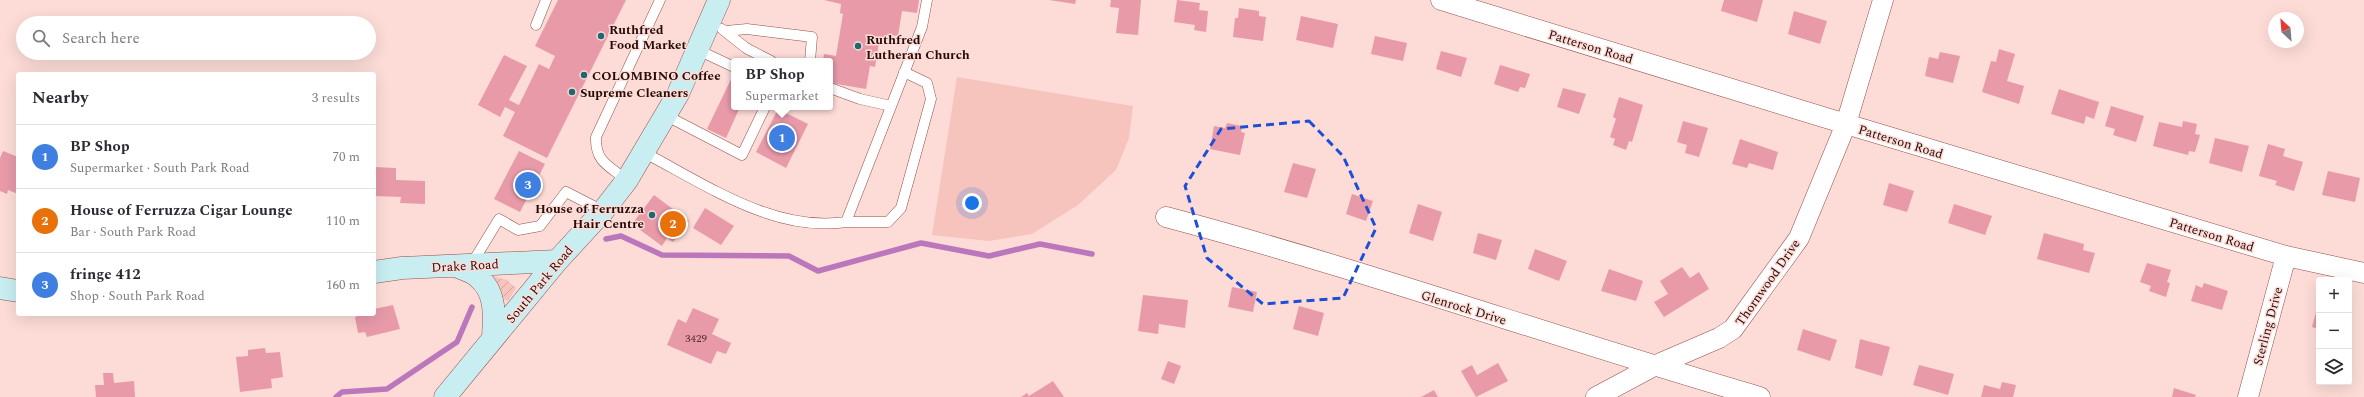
<!DOCTYPE html>
<meta charset="utf-8">
<style>
body{margin:0;font-family:Spectral,serif;background:#f2f2f3;color:#2b2b33}
.controls{position:absolute;right:12px;bottom:12px;display:grid;overflow:hidden;border-radius:4px;box-shadow:0 4px 16px #0002}
.controls button{width:36px;height:36px;display:grid;place-items:center;padding:0;border:0;border-bottom:1px solid #e1e1e2;background:#fff;color:#2b2b33;font:20px sans-serif}
.compass{position:absolute;left:2268px;top:12px;width:36px;height:36px;border-radius:50%;background:#fff;box-shadow:0 4px 16px #0002;rotate:334deg}
.you{position:absolute;left:972px;top:203px;width:14px;height:14px;margin:-10px;border:3px solid #fff;border-radius:50%;background:#1a73e8;box-shadow:0 0 0 6px #1a73e833}
.badge{display:grid;place-items:center;width:26px;height:26px;border-radius:50%;background:#0b8043;color:#fff;font-size:13px;font-weight:700}
.pin{position:absolute;translate:-50% -50%;border:2px solid #fff;box-shadow:0 1px 4px #0006}
.popup{position:absolute;left:731px;top:58px;width:102px;height:52px;box-sizing:border-box;display:grid;place-content:center;border-radius:4px;background:#fff;filter:drop-shadow(0 1px 3px #0005);font-size:13px;white-space:nowrap;color:#7c7c81}
.popup b{font-size:15px;color:#2b2b33}
.popup::after{content:'';position:absolute;left:50%;top:100%;margin-left:-8px;border:8px solid transparent;border-top-color:#fff}
.list{margin:0;padding:0;list-style:none}
h2{display:flex;justify-content:space-between;align-items:center;height:52px;margin:0;padding:0 16px;font-size:17px}
h2 small{font-size:13px;font-weight:400;color:#7c7c81}
.list li{display:grid;grid-template-columns:26px 1fr auto;gap:12px;align-items:center;box-sizing:border-box;height:64px;padding:0 16px;border-top:1px solid #e1e1e2}
.list b{display:block;font-size:15px;white-space:nowrap}
.list p{margin:0;font-size:13px;white-space:nowrap;color:#7c7c81}
.list em{font-size:13px;font-style:normal;color:#7c7c81}
.icon{flex:none;width:22px;height:22px;fill:none;stroke:currentColor;stroke-width:2;stroke-linecap:round;stroke-linejoin:round}
.map{position:relative;flex:none;width:2364px;height:397px;overflow:hidden}
.search{position:absolute;background:#fff;box-shadow:0 4px 16px #0002;left:16px;top:16px;width:360px;height:44px;display:flex;align-items:center;gap:10px;box-sizing:border-box;padding:0 14px;border-radius:22px;color:#7c7c81;font-size:15px}
.panel{position:absolute;background:#fff;box-shadow:0 4px 16px #0002;left:16px;top:72px;width:360px;height:244px;border-radius:4px}
.map>svg:first-child{display:block}
.garden{fill:url(#garden-furrows)}
.pitch{fill:#f7c3bd}
.lines{fill:none;stroke-linecap:round;stroke-linejoin:round}
.stream{stroke:#ba77bb;stroke-width:5.5}
.building{fill:#e89aa9}
.lane-casing{stroke:#954f48;stroke-width:11}
.street-casing{stroke:#954f48;stroke-width:21}
.secondary-casing{stroke:#954f48;stroke-width:23}
.lane{stroke:#fff;stroke-width:10}
.street{stroke:#fff;stroke-width:20}
.secondary{stroke:#c8eef2;stroke-width:22}
.marked{fill:none;stroke:#1d4ed8;stroke-width:3;stroke-dasharray:8 5;stroke-linejoin:round}
.poi-dot{fill:#1d6871;stroke:#fddcd7;stroke-width:1.5}
.labels{text-anchor:middle;stroke-width:3;stroke-linejoin:round;paint-order:stroke}
.number-label{font-size:11px;fill:#572f31}
.poi-label{font-size:13px;font-weight:bold;fill:#270b09;stroke:#fddcd7;text-anchor:start}
.street-label{font-size:13px;fill:#270b09;stroke:#fddcd7}
</style>
<div class="map">
<svg width="2364" height="397" viewBox="0 0 2364 397">
<defs>
<pattern id="garden-furrows" width="10" height="10" patternUnits="userSpaceOnUse"><rect width="10" height="10" fill="#f7c3bd"/><path d="M-1 1l2-2M0 10L10 0M9 11l2-2" fill="none" stroke="#d4a6a1"/></pattern>
</defs>
<rect width="100%" height="100%" fill="#fddcd7"/>
<path class="garden" d="M493 276 507 280 516 288 508 301 505 300Z"/>
<path class="pitch" d="M957 77 1133 106 1129 138 1116 170 1078 205 1032 234 989 241 932 235Z"/>
<g class="lines">
<path class="stream" d="M606 239 621 236 662 255 789 256 818 271 921 243 989 256 1040 244 1092 254
M336 397 342 392 387 389 457 342 472 307"/>
</g>
<path class="building" d="M558 0H626L547 158 503 136 515 112 505 107 500 117 478 105 504 55 527 66 509 100 519 105 539 64 549 69 555 56 535 46Z
M824 0H919L917 13 902 11 898 36 890 35V38L880 37 875 67 870 66 866 89 831 83 830 61H823L824 54 836 56 843 14 840 13 841 4Z
M1049 0H1076L1075 4Z
M1111 0H1141L1138 35 1116 33 1119 8 1110 7Z
M1177 0 1200 3 1199 10 1208 11 1206 32 1194 30 1195 25 1174 22Z
M1724 0H1763L1757 22 1721 11Z
M1239 8 1259 11V16L1266 17 1263 41 1233 37 1235 18H1238Z
M1794 11 1827 21 1820 44 1788 34Z
M1301 16 1338 24 1333 48 1296 40Z
M1375 36 1407 43 1403 61 1371 54Z
M1999 49 2015 54 2007 81 2024 86 2019 104 1982 92 1991 61 1996 62Z
M1441 51 1467 58 1461 77 1436 69Z
M1940 52 1960 56 1953 83 1925 76 1929 57 1938 59Z
M1500 65 1530 74 1525 88 1520 87 1518 92 1494 84Z
M734 73V107H740L726 138 707 129Z
M1563 88 1586 94 1579 114 1557 107Z
M2059 89 2099 102 2094 119 2086 116 2084 124 2051 114Z
M1619 97 1643 105 1632 142 1629 141 1626 150 1613 145 1615 139 1610 137 1616 119 1613 117Z
M2111 106 2144 116 2136 142 2113 135 2115 129 2105 126Z
M778 109 808 124 786 168 756 152Z
M1683 121 1708 128 1699 157 1685 153 1687 145 1677 142Z
M2183 121 2197 124 2195 134 2200 135 2195 152 2189 151 2188 155 2153 146 2159 122 2182 127Z
M1227 123 1242 126 1241 132 1245 133 1240 155 1210 149 1214 126 1225 128Z
M2215 138 2249 146 2242 172 2209 163Z
M1740 139 1778 152 1773 170 1749 163 1747 168 1732 164Z
M2268 144 2285 149 2283 156 2303 162 2294 191 2275 185 2277 181 2259 176Z
M3 151 18 157V194L8 190 7 194 0 191V158Z
M519 151 545 164 520 212 494 199Z
M1293 163 1316 169 1307 198 1284 192Z
M374 167 396 168V180L425 181V204L400 203 401 197 374 196Z
M2328 171 2360 178 2355 202 2322 195Z
M1889 183 1914 191 1907 212 1883 205Z
M1352 194 1373 201 1366 221 1346 214Z
M654 195 689 221 673 242 667 238 662 246 632 224Z
M1418 204 1442 212 1433 241 1409 233Z
M1954 204 1992 216 1985 235 1948 223Z
M705 208 734 226 721 245 693 228Z
M1478 233 1502 240 1496 260 1473 253Z
M2044 233 2084 244 2083 250 2095 253 2089 273 2037 259Z
M1535 249 1567 261 1559 281 1528 269Z
M2147 263 2171 270 2167 282 2170 283 2166 297 2149 291 2151 286 2140 282Z
M1682 267 1690 278 1699 272 1709 289 1664 317 1654 302 1668 294 1660 281Z
M1609 269 1643 281 1636 301 1601 291Z
M2204 283 2228 291 2222 310 2191 301 2196 285 2202 288Z
M1232 287 1257 292 1253 312 1228 307Z
M1143 295 1188 300 1185 328 1159 324 1158 334 1138 331Z
M393 305 400 329 367 337 365 332 358 333 355 317 362 314H374V309Z
M1299 306 1324 313 1318 336 1293 329Z
M693 308 719 319 712 334 731 343 726 354 717 351 711 364 667 345 678 319 686 323Z
M2316 312 2319 313V329L2312 327Z
M1803 329 1837 340 1830 361 1797 350Z
M1860 339 1890 347 1882 376 1855 368Z
M265 348 266 353 280 352 283 377 271 379 272 388 240 392 236 357 248 356V350Z
M1168 361 1181 366 1174 384 1161 379Z
M1498 363 1508 381 1476 397 1461 371 1472 365 1477 375Z
M1919 365 1954 374 1948 395 1913 385Z
M103 373H113L114 383 134 381 135 397H96L95 385H104Z
M1053 381 1064 397H1021L1027 393 1029 396Z
M2002 382 2016 385 2013 397H1981L1984 385 2000 389Z
M2174 388 2196 395 2195 397H2172Z
M1434 390 1438 397H1421Z"/>
<g class="lines">
<defs>
<path id="lane" d="M536 25 546 0
M722 29 746 48 771 61
M726 31 747 29 812 37 810 61
M698 50 734 67
M830 88 860 99 891 106
M665 115 742 155 765 107
M643 152C705 184 774 233 846 222L922 27 927 0
M627 180C609 166 595 162 596 137L660 0
M846 222H888L901 208 931 99 927 83 904 72
M471 265 499 219 518 230 540 226 566 192 603 211"/>
<path id="street" d="M1441 0 1846 124 2286 256 2364 273
M1166 217C1366 270 1562 340 1760 397
M1596 397 1654 366 1719 338 1733 329 1799 238 1846 124 1883 0
M2248 397 2286 256"/>
<path id="secondary" d="M456 266C462 269 473 272 478 277 497 293 494 316 493 338
M374 272 402 268 557 261
M0 288 18 291
M445 397 557 261 603 211 627 180 678 94 719 0"/>
</defs>
<use href="#lane" class="lane-casing"/>
<use href="#street" class="street-casing"/>
<use href="#secondary" class="secondary-casing"/>
<use href="#lane" class="lane"/>
<use href="#street" class="street"/>
<use href="#secondary" class="secondary"/>
</g>
<path class="marked" d="M1309 121 1343 156 1376 228 1343 298 1263 304 1207 258 1185 186 1221 129Z"/>
<g class="poi-dot">
<circle cx="601" cy="36" r="4"/>
<circle cx="858" cy="46" r="4"/>
<circle cx="584" cy="75" r="4"/>
<circle cx="572" cy="92" r="4"/>
<circle cx="652" cy="215" r="4"/>
</g>
<g class="labels">
<g class="number-label">
<text x="696" y="342">3429</text>
</g>
<g class="poi-label">
<text x="609" y="34">Ruthfred<tspan x="609" dy="15">Food Market</tspan></text>
<text x="866" y="44">Ruthfred<tspan x="866" dy="15">Lutheran Church</tspan></text>
<text x="592" y="80">COLOMBINO Coffee</text>
<text x="580" y="97">Supreme Cleaners</text>
<text x="644" y="213" text-anchor="end">House of Ferruzza<tspan x="644" dy="15">Hair Centre</tspan></text>
</g>
<g class="street-label">
<text transform="translate(1591 46) rotate(17)" y="5">Patterson Road</text>
<text transform="translate(1901 141) rotate(17)" y="5">Patterson Road</text>
<text transform="translate(2212 234) rotate(17)" y="5">Patterson Road</text>
<text transform="translate(465 265) rotate(-3)" y="5">Drake Road</text>
<text transform="translate(1767 282) rotate(-55)" y="5">Thornwood Drive</text>
<text transform="translate(539 284) rotate(-50)" y="5">South Park Road</text>
<text transform="translate(1464 307) rotate(17)" y="5">Glenrock Drive</text>
<text transform="translate(2267 326) rotate(-75)" y="5">Sterling Drive</text>
</g>
</g>
</svg>
<div class="controls">
<button>+</button>
<button>−</button>
<button><svg class="icon" aria-label="layers" viewBox="0 0 24 24"><path d="M12 4l9 5-9 5-9-5zM3 14l9 5 9-5"/></svg></button>
</div>
<svg class="compass" viewBox="-18 -18 36 36"><path d="M0-13l5 13h-10z" fill="#e53935"/><path d="M0 13l5-13h-10z" fill="#7c7c81"/></svg>
<div class="you"></div>
<div class="pin badge" style="left:782px;top:138px;background:#3f7fe0">1</div>
<div class="popup"><b>BP Shop</b>Supermarket</div>
<div class="pin badge" style="left:673px;top:224px;background:#e8710a">2</div>
<div class="pin badge" style="left:528px;top:185px;background:#3f7fe0">3</div>
<div class="search"><svg class="icon" aria-label="search" viewBox="0 0 24 24"><circle cx="10" cy="10" r="6"/><path d="M15 15l6 6"/></svg>Search here</div>
<section class="panel">
<h2>Nearby<small>3 results</small></h2>
<ul class="list">
<li><span class="badge" style="background:#3f7fe0">1</span><div><b>BP Shop</b><p>Supermarket · South Park Road</p></div><em>70 m</em></li>
<li><span class="badge" style="background:#e8710a">2</span><div><b>House of Ferruzza Cigar Lounge</b><p>Bar · South Park Road</p></div><em>110 m</em></li>
<li><span class="badge" style="background:#3f7fe0">3</span><div><b>fringe 412</b><p>Shop · South Park Road</p></div><em>160 m</em></li>
</ul>
</section>
</div>
